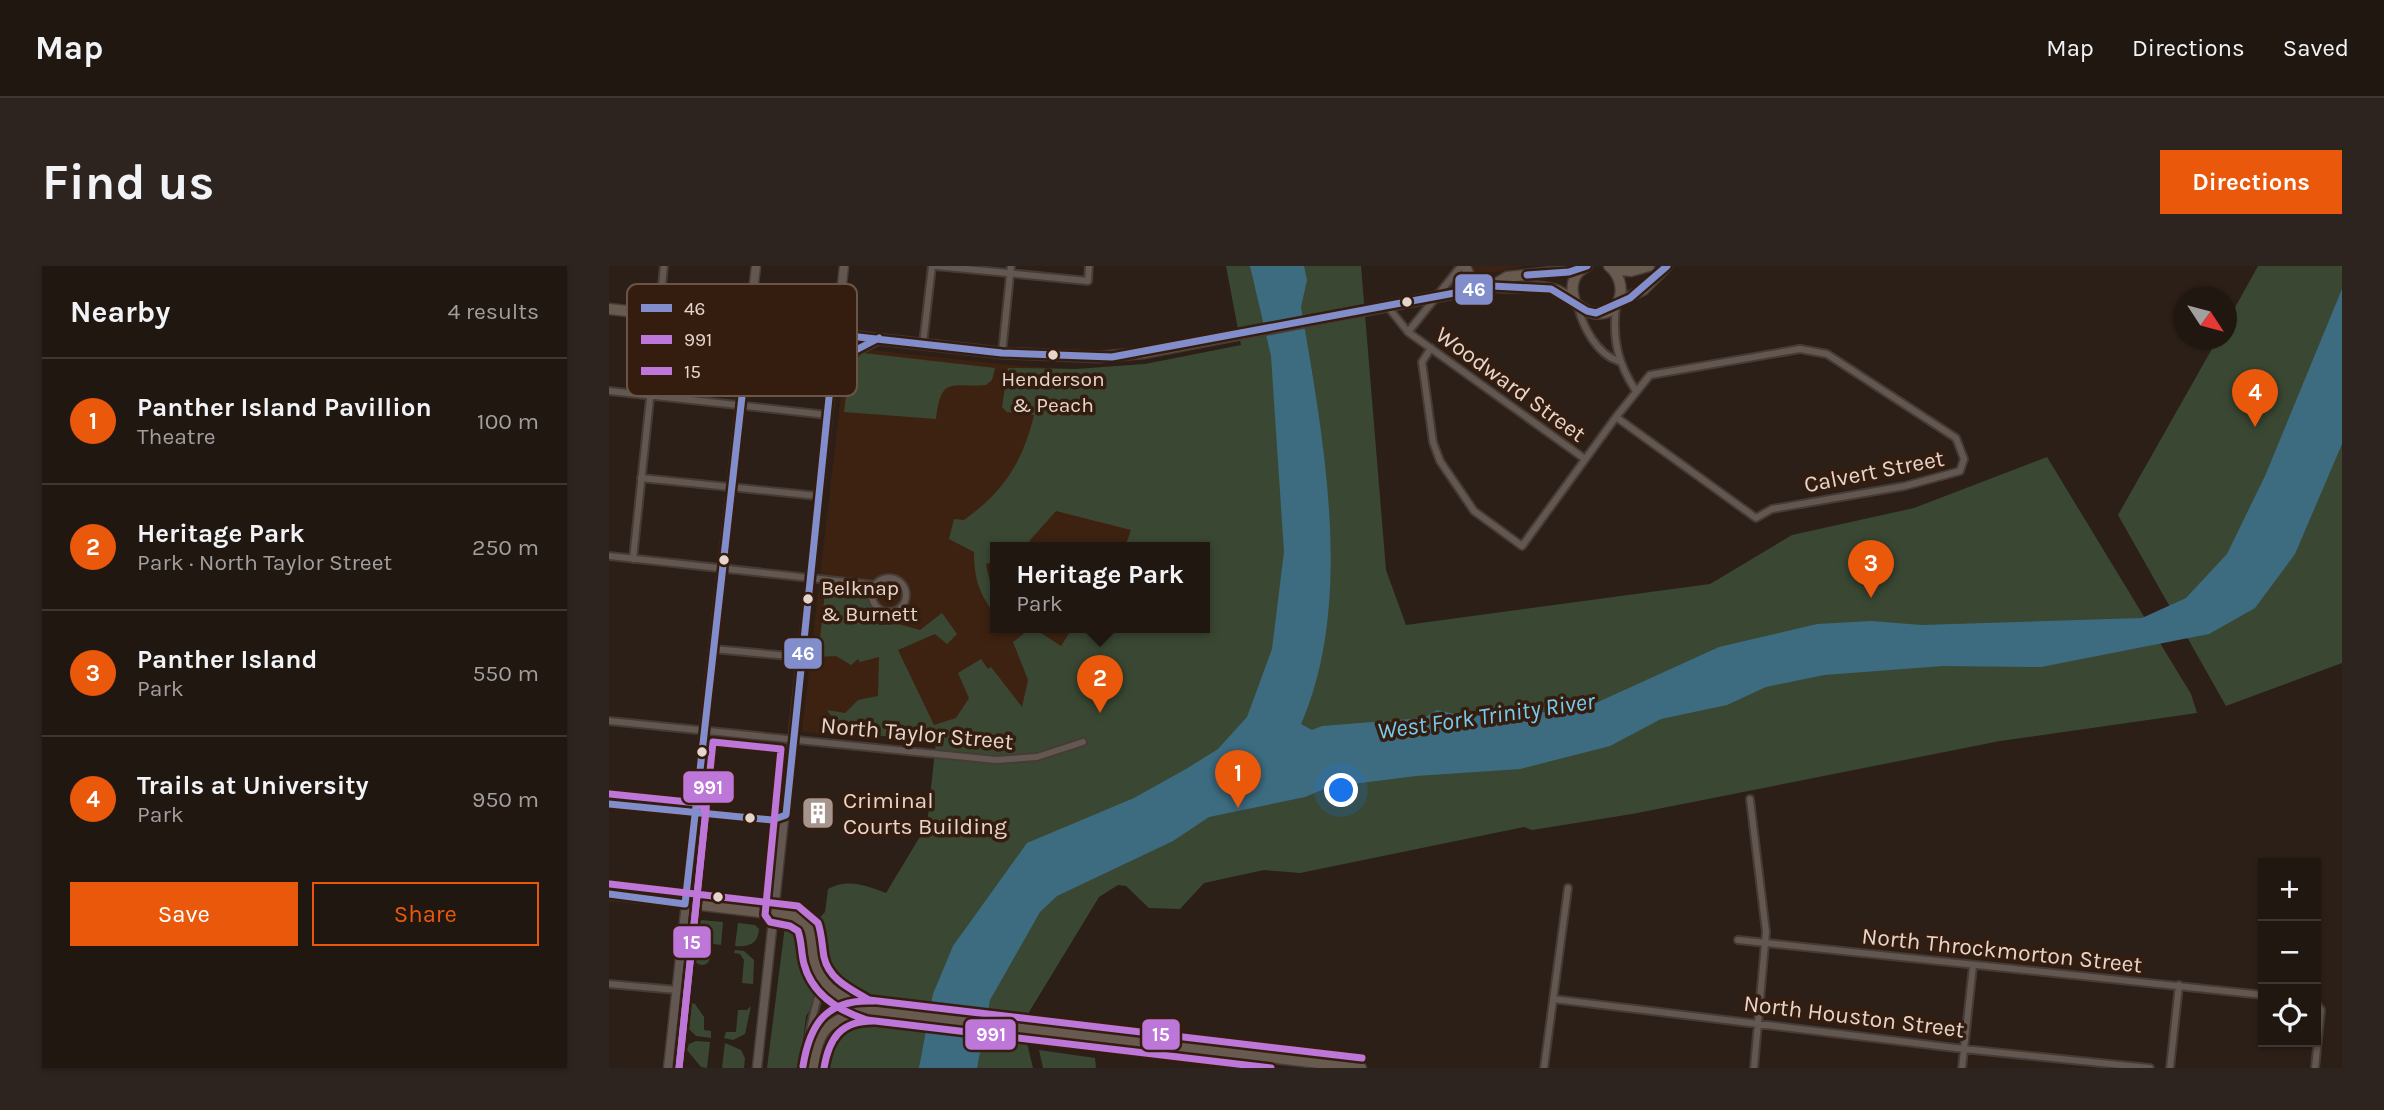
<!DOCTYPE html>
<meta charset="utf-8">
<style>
body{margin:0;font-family:Karla,sans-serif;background:#2d241f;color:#f1f3f6}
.controls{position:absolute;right:21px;bottom:21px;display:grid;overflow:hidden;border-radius:0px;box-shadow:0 2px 5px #0004}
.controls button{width:63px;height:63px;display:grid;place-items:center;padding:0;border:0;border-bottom:2px solid #3e3631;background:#211711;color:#f1f3f6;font:35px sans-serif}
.compass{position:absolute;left:1565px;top:21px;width:63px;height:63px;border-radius:50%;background:#211711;box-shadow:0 2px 5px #0004;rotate:126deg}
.you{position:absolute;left:733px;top:525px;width:24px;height:24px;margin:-18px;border:5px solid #fff;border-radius:50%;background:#1a73e8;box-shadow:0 0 0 10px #1a73e833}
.badge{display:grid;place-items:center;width:46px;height:46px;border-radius:50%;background:#ea580c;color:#fff;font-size:23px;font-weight:700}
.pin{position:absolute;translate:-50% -58px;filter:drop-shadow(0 2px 4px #0008)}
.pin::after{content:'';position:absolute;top:37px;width:24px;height:21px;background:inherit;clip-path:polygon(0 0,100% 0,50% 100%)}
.popup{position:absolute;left:381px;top:276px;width:220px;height:91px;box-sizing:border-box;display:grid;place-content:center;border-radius:0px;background:#211711;filter:drop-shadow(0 2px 5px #0005);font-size:23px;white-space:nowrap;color:#a29f9f}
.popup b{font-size:26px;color:#f1f3f6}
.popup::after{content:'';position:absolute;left:50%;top:100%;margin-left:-14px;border:14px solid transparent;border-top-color:#211711}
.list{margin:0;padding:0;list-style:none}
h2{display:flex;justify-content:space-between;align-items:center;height:91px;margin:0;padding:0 28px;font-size:30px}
h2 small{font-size:23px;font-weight:400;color:#a29f9f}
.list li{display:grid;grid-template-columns:46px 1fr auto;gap:21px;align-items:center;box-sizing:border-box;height:126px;padding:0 28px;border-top:2px solid #3e3631}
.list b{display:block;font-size:26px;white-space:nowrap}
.list p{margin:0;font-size:23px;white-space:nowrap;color:#a29f9f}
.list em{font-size:23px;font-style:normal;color:#a29f9f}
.actions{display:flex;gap:14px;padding:21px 28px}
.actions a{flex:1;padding:16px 0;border:2px solid #ea580c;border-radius:0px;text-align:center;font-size:24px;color:#ea580c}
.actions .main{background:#ea580c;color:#fff}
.icon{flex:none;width:38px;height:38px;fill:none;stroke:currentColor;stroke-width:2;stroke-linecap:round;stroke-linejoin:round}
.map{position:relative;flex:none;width:1733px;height:802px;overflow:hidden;border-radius:0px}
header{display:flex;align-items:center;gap:42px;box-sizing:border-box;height:98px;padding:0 35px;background:#211711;border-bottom:2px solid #3e3631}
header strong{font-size:33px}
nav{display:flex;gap:38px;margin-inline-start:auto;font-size:24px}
.intro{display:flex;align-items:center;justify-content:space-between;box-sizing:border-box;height:168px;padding:0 42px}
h1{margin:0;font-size:49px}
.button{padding:18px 32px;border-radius:0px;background:#ea580c;color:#fff;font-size:24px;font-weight:700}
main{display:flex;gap:42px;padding:0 42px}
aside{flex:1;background:#211711;border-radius:0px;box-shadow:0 2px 5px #0004}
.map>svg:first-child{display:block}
.built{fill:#3d2211}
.green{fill:#3a4833}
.water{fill:#3d6c81}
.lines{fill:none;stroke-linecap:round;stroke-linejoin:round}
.secondary-tunnel{stroke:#483a32;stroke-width:8;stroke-dasharray:8 4;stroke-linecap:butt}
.street-casing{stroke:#463b35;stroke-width:10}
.secondary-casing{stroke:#463b35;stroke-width:11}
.primary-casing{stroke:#463b35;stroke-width:13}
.street{stroke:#625751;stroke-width:6}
.secondary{stroke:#625751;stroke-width:8}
.primary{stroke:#685a4f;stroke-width:10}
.bus-1-casing{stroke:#341d0f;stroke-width:12}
.bus-2-casing{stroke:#341d0f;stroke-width:12}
.bus-3-casing{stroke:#341d0f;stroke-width:12}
.bus-1{stroke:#818ecb;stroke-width:7}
.bus-2{stroke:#bc77d8;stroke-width:7}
.bus-3{stroke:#bc77d8;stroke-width:7}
.bus-dot{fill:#e6d5cc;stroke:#341d0f;stroke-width:2.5}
.labels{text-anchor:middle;stroke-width:7;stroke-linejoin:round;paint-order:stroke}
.bus-label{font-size:21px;fill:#e6d5cc;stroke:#341d0f}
.street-label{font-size:23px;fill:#e6d5cc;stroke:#341d0f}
.poi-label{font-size:23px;fill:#e6d5cc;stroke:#341d0f;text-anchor:start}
.water-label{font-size:24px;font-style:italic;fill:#77cbf0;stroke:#341d0f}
.key{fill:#341d0f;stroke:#695448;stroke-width:2}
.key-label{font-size:19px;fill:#e6d5cc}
.line-badge{stroke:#341d0f;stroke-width:2.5}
.badge-label{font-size:19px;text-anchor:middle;font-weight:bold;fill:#fff}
</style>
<header>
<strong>Map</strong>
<nav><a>Map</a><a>Directions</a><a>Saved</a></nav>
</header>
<div class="intro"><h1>Find us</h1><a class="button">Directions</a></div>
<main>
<aside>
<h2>Nearby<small>4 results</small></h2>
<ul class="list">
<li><span class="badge">1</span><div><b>Panther Island Pavillion</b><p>Theatre</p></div><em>100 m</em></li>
<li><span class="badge">2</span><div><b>Heritage Park</b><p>Park · North Taylor Street</p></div><em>250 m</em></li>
<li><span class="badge">3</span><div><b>Panther Island</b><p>Park</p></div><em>550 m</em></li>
<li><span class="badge">4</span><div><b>Trails at University</b><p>Park</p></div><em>950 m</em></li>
</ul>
<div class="actions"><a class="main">Save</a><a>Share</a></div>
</aside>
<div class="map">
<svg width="1733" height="802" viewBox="0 0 1733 802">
<rect width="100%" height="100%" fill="#2c1f17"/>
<path class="built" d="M863 0H916L876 8 865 6Z
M261 84 411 100 467 103 536 98 539 281H386V361H480L409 463 222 470 193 465 235 103 242 91Z"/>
<path class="green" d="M617 0H752L777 304 797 359 1101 318 1183 269 1305 242 1438 191 1582 428 1588 447 1391 475 1023 548 923 564 915 561 691 607 655 604 595 617 571 643 540 642 517 620 509 619 490 631 417 751 261 736C205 723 222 696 207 656L216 646 219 623C238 612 258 620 277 627L318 559 327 475 242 467 231 462 218 444 236 447 249 434 269 430 270 391 251 396 249 393 242 399 227 390 209 391 217 318 256 323C259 330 269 354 270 359L289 358 311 364 333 347 348 368 338 378 326 368 289 384 325 459 347 452 360 432 349 407 372 393 379 403 382 401 413 441 419 414 404 376 423 361 452 380 464 361H596V281H516L522 264 447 245 415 281H386V295L377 298C380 315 387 331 386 348 370 328 365 312 365 286L340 273 345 253 355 254C394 226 414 196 425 149L398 146 393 141 399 102 467 103 536 98 632 79Z
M1649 0H1733V397L1617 440 1509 249 1608 74H1618V56Z
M254 87 386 102 383 114 377 119C343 122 332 109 327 153L235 146 241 98Z
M92 654 114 656 112 679 97 677 91 672 88 660Z
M129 657 146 659 150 663C149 678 140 681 126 680Z
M180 659 191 663 197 675 198 695 208 719 205 738 197 750 191 802H158L176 660Z
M85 691a8 8 0 1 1 16 0a8 8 0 1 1-16 0Z
M126 684 135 685 145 694 144 718 133 717 135 694 131 688 125 687Z
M79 736 86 738 95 751V764L102 765V772L87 770 79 762Z
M142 740 136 768 124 774 115 772 117 766H127L129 744H138Z
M252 752 417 773 424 802H209C212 775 221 755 252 752Z
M87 775 101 776 98 802 92 801 78 784 80 778Z
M116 777 132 784 136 792 135 802H113Z
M430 784 486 792 487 802H434Z"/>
<path class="water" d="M641 0H695L698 14 692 41C714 170 746 335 692 458L703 464 713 460 815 452 828 444 854 450H902L978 441 1110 381 1208 358 1262 355 1312 359 1533 352 1577 332 1618 288 1656 210 1733 23V178L1686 288 1646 342 1600 368 1432 401 1334 400 1215 409 1157 421 1118 439 1052 453 1001 480 911 503 807 510 720 521 696 531 600 551 564 575 448 630 431 646 381 734 368 802H310L324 728 344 680 418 577 525 532 577 503 609 483 638 451 663 383 675 286 662 90Z"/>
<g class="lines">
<path class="secondary-tunnel" d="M88 537 94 473"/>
<defs>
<path id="street" d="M327 0 479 15 480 0
M779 41 799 66 976 193
M969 41C974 61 988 88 1009 95
M1007 41C1003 73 1009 98 1027 125
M799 66 852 0
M314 78 323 0
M822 82 813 96 824 176 831 195 865 245 913 280 1007 151
M1191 83 1218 88 1347 172 1355 193 1351 205 1296 220 1163 243 1147 252 1007 151 1041 109Z
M393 87 402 0
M0 125 218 149
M32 212 209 230
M0 290 266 319
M24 293 55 0
M263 329a17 17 0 1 1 34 0a17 17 0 1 1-34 0Z
M104 383 192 391
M0 455 387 494 428 491 474 476
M1141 533 1157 666 1145 802
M157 646 165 568 163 554
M1129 674 1654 729
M0 718 68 724
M944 733 1355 783 1541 802
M204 797C193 770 209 739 213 713
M935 802 959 622
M1353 802 1364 700
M1561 802 1570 719
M1706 802 1712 744 1707 737"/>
<path id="secondary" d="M94 473 147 0
M0 538 163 554 177 549
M59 802 88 537
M148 802 235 0"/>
<path id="primary" d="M856 0 861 11 877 21
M1004 3 1022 5 1040 0
M883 20 898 11 971 3
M966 36C961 22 963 7 978 0
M1009 36 1034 24 1058 0
M0 43 393 87 490 91 534 87 883 20C904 24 926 17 947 24 961 29 970 45 984 47 1014 52 1020 16 1000 0
M222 112 243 86 270 73
M0 628 185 650 200 662C204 673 203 684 205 695 212 724 235 731 257 744L752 802
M204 802C209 759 219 757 257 744"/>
</defs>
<use href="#street" class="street-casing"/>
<use href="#secondary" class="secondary-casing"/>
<use href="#primary" class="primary-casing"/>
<use href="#street" class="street"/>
<use href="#secondary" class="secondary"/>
<use href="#primary" class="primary"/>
<defs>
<path id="bus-1" d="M918 9 960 6 978 0
M0 538 163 554 177 549 222 112 243 86 270 72
M0 628 76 638 141 59 393 87 503 91 883 20 942 23 978 45 987 47 1021 32 1058 0"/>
<path id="bus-2" d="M70 802 104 476 172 483 156 649 161 656 181 660 189 665C193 676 192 687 195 698 203 728 230 745 258 754L662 802
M215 802C220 772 232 755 264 755"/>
<path id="bus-3" d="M1 528 89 537 97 544 70 802
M1 618 189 640 209 657C213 668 213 680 215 691 220 714 242 723 260 734L753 792
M194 800C201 757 218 733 264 735"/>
</defs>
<use href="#bus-1" class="bus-1-casing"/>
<use href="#bus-2" class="bus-2-casing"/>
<use href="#bus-3" class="bus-3-casing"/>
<use href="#bus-1" class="bus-1"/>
<use href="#bus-2" class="bus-2"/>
<use href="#bus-3" class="bus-3"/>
</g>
<defs>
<symbol id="building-square" viewBox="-11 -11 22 22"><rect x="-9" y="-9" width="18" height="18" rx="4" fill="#a5958d" stroke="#341d0f"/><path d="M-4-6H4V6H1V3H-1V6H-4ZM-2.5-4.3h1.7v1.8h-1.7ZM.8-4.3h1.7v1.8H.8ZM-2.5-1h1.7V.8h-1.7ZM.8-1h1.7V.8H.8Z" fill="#fff"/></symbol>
</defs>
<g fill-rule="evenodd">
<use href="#building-square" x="190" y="528" width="38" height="38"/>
</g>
<g class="bus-dot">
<circle cx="798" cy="36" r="6"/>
<circle cx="444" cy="89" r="6"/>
<circle cx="115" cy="294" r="6"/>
<circle cx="199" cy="333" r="6"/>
<circle cx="93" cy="486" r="6"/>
<circle cx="141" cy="552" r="6"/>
<circle cx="109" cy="631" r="6"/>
</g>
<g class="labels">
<g class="bus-label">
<text x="444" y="120">Henderson<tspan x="444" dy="26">&amp; Peach</tspan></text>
<text x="212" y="329" text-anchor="start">Belknap<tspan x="212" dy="26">&amp; Burnett</tspan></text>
</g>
<g class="street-label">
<text transform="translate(902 118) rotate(36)" y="8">Woodward Street</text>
<text transform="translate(1265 205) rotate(-11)" y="8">Calvert Street</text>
<text transform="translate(308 467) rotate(5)" y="8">North Taylor Street</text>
<text transform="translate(1393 684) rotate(6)" y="8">North Throckmorton Street</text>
<text transform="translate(1245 750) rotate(7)" y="8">North Houston Street</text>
</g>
<g class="poi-label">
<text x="234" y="542">Criminal<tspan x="234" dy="26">Courts Building</tspan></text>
</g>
<g class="water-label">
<text transform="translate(877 450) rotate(-8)" y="8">West Fork Trinity River</text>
</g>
</g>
<rect x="18" y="18" width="230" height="112" rx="10" class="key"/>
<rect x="32" y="38" width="31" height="8" fill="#818ecb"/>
<rect x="32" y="69" width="31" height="9" fill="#bc77d8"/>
<rect x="32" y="101" width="31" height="8" fill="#bc77d8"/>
<g class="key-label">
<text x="75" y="49">46</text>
<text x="75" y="80">991</text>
<text x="75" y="112">15</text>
</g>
<g class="line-badge">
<rect x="845" y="7" width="40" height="33" rx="7" fill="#818ecb"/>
<rect x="174" y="371" width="40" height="33" rx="7" fill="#818ecb"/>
<rect x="73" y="504" width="53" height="34" rx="7" fill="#bc77d8"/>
<rect x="63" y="659" width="40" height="34" rx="7" fill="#bc77d8"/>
<rect x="532" y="752" width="40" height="33" rx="7" fill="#bc77d8"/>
<rect x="355" y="752" width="53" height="33" rx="7" fill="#bc77d8"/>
</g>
<g class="badge-label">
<text x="865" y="30">46</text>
<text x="194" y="394">46</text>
<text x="99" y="528">991</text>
<text x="83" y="683">15</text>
<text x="552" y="775">15</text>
<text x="382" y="775">991</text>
</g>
</svg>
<div class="controls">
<button>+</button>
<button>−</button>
<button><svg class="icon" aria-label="locate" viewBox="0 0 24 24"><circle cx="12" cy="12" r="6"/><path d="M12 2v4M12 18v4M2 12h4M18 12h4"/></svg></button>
</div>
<svg class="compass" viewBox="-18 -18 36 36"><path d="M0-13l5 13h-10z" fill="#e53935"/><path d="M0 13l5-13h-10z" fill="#a29f9f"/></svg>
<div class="you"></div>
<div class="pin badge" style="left:629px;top:542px">1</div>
<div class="pin badge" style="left:491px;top:447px">2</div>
<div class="popup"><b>Heritage Park</b>Park</div>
<div class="pin badge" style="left:1262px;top:332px">3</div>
<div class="pin badge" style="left:1646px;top:161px">4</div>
</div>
</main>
